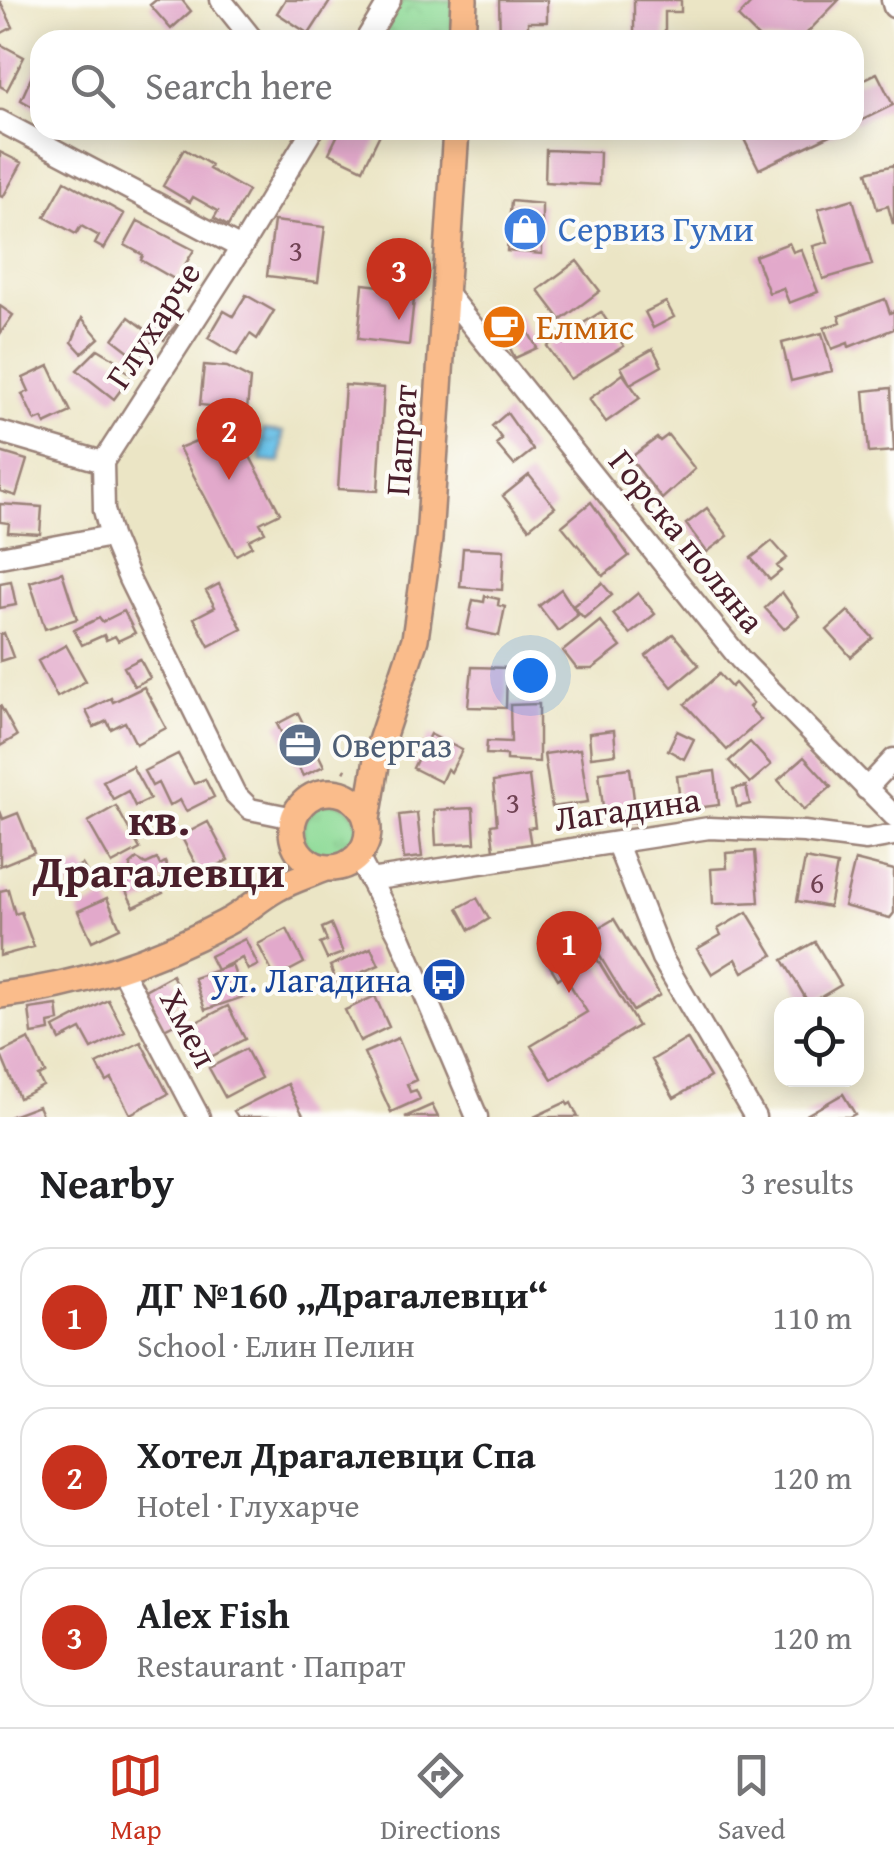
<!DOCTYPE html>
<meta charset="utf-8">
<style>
body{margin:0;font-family:"Gentium Book Plus",serif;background:#f2f2f2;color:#202124}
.controls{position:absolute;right:30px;bottom:30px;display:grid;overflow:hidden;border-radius:20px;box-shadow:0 5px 25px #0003}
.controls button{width:90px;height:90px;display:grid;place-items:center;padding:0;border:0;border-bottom:2px solid #e0e0e0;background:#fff;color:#202124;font:50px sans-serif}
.you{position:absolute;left:530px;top:675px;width:35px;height:35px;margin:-25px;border:8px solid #fff;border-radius:50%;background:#1a73e8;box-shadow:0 0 0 15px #1a73e833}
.badge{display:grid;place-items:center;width:65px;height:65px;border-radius:50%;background:#c8321e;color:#fff;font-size:32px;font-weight:700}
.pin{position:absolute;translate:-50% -82px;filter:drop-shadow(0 2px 5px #0008)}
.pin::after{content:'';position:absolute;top:52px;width:35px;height:30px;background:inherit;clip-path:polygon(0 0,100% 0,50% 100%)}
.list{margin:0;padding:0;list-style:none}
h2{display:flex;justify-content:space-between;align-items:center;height:130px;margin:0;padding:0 40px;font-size:42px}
h2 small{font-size:32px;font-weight:400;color:#757577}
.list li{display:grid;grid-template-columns:65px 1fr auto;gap:30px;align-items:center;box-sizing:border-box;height:140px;margin:0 20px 20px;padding:0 20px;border:2px solid #e0e0e0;border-radius:30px}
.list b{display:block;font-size:38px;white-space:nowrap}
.list p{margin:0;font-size:32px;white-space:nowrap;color:#757577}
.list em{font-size:32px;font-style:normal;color:#757577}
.icon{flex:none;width:55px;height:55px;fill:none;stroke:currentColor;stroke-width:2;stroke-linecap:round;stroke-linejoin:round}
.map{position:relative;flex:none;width:894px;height:1117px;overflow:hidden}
.search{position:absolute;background:#fff;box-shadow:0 5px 25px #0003;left:30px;right:30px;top:30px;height:110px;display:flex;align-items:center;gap:25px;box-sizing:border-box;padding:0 35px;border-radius:30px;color:#757577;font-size:38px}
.sheet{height:610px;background:#fff}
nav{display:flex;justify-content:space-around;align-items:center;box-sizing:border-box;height:140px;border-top:2px solid #e0e0e0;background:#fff;font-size:28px;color:#757577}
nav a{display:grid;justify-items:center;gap:5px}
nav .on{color:#c8321e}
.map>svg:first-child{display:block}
.grass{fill:url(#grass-tufts);stroke:#6c7d62;stroke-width:2.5}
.park{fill:url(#park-crowns);stroke:#6c7d62;stroke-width:2.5}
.water{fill:url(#water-waves);stroke:#5a708a;stroke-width:2.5}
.building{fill:#e2a9cb}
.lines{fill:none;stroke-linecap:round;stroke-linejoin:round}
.minor-casing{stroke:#9a8278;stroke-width:25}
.major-casing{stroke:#9a8278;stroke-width:30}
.path{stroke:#9a8278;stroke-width:4;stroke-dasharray:2.5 8;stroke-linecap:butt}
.minor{stroke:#fff;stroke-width:20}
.major{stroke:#fabc8b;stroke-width:25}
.labels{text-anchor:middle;stroke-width:8;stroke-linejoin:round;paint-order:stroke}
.number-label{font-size:30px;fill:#704253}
.shop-label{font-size:35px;fill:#366cbe;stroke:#fdfcf7;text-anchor:start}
.street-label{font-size:35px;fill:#4a1f2b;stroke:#fdfcf7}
.food-label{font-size:35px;fill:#c56008;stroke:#fdfcf7;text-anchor:start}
.service-label{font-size:35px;fill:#4e5e75;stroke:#fdfcf7;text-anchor:start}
.transit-label{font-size:35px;fill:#164399;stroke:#fdfcf7;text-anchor:end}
.district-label{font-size:45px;font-weight:bold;fill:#4a1f2b;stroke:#fdfcf7}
</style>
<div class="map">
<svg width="894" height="1117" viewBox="0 0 894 1117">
<defs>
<pattern id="grass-tufts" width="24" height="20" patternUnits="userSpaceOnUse" patternTransform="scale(2.5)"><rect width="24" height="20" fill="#8fdb98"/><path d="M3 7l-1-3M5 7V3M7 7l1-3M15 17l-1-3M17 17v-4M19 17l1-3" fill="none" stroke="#7dbc83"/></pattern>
<pattern id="park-crowns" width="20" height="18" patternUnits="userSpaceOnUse" patternTransform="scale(2.5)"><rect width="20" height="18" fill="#8fdb98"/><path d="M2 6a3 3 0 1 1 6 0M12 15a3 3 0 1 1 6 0" fill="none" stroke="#7dbc83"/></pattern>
<pattern id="water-waves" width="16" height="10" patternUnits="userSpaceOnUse" patternTransform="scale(2.5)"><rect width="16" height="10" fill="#6bc2e9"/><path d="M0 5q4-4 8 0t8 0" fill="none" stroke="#5ea6c8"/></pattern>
</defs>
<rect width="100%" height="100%" fill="#fdfcf7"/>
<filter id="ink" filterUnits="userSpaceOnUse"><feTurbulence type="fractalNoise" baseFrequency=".01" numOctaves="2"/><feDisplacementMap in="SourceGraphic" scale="20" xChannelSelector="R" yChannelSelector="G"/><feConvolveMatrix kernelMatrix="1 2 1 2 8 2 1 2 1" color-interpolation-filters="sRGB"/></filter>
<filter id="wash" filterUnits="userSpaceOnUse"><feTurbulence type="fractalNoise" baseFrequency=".0048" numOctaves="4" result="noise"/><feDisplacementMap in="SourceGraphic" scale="40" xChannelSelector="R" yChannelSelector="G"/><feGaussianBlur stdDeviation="2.25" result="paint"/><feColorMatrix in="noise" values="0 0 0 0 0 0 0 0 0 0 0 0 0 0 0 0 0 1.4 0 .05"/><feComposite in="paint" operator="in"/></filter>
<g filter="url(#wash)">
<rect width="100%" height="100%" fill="#ebe5c5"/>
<path class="grass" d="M302 831a29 29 0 1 1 58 0a29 29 0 1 1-58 0Z"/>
<path class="park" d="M402 0H454L452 40H379Z"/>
<path class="water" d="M263 430 283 432 280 463 260 461Z"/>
<g id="blocks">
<path class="building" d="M156 0H182L191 11 171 29 150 5Z
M285 0H331L309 34 277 13Z
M499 0H547V22H528V40H500Z
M634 0H681V12H665V40H634Z
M754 0H839L800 40H761L738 17Z
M0 1 13 27 0 34Z
M0 44 24 57 7 90 0 86Z
M40 58V111L21 100Z
M877 73 893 105 854 124V84Z
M340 130 381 132 363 169 329 153Z
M757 130H841L759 169 743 137Z
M184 149 211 165 209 169 248 191 228 226 214 218 218 211 193 197 190 202 163 186Z
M546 150 600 152 599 185 545 182Z
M0 152 22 163 3 197 0 196Z
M894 165V224H893L888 206 877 209 867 172Z
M65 181 124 214 104 249 95 244 99 236 81 226 76 234 45 217Z
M853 199 872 265 823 279 813 246 828 242 818 209Z
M511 201 542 204V254L507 251Z
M138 221 194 250 176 280 141 260 143 255 125 245Z
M274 221 325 227 318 282 267 276Z
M789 243 793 252 801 249 818 292 789 303 783 288 769 293 755 256Z
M577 261 600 291 561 320 538 290Z
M363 284 415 290 409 345 358 339Z
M246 295 274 311 257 339 250 334 237 355 208 338 224 311 233 316Z
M885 299 890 313 894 311V329L849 347 848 343 832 349 824 328 841 322 839 316Z
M666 302 674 317 653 328 645 312Z
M0 306 13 315 0 334Z
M164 309 179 321 164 340 149 328Z
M601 312 624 346 570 379 547 346Z
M504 313 508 321 519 315 537 348 515 358 506 340 498 344 487 322Z
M129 317 156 337 139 359 113 339Z
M82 318 99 338 82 353 72 342Z
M822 333 832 371 791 381 782 343Z
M98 349 121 363 119 366 132 375 114 399 77 370Z
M653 349 662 366 630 384 621 367Z
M204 365 227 367 250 379 247 410 200 405Z
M49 366 71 412 45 424 42 418 35 421 22 394 29 391 23 378Z
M623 374 640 398 606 422 589 399Z
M345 385 384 388 378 491 338 489Z
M891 388 894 451 869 453 864 391Z
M507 413 533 450 514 465 496 444 502 439 492 426Z
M213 434 219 445 238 434 280 513 260 523 265 532 249 540 252 546 236 555 179 448Z
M668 435 695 469 662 499 630 458 657 438 660 441Z
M0 452 27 460 16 496 0 491Z
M529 475 555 507 529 528 503 496Z
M591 502 629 556 603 576 562 526Z
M0 504 42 507 40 534 8 532 9 523 0 522Z
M707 508 728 536 707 552 686 524Z
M772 541 787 558 777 566 781 571 770 580 751 558Z
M463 548 504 550 502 590 460 587Z
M62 572 77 619 45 629 30 582Z
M11 581 16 605 0 608V583Z
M602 583 612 595 584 618 573 606Z
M219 584 242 629 209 646 194 618 215 607 206 591Z
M561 589 578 615 558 631 539 606Z
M782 592 799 616 784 629 765 608Z
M638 593 655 614 630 634 613 614Z
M485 596 499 599 498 605 505 607 499 636 467 629 473 600 484 602Z
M124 611 135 633 118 641 115 636 106 640 104 635 82 645 74 630 99 618 102 622Z
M848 611 873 638 851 657 827 630Z
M600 621 621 647 592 669H577L563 651Z
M4 633 13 657 0 661V635Z
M673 634 699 665 672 687 646 656Z
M66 645 86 681 57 697 38 661Z
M140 659 150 678 134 686 124 667Z
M472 667 507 668 506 708 468 707Z
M719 674 731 687 735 683 753 703 749 707 761 720 727 750 685 704Z
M144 687 166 728 136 744 125 722 111 729 107 721 94 727 86 711 111 698 113 702Z
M539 704V762L506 760V755L486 754 487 741 511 742 510 705Z
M0 705 17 736 0 746Z
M298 713 324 766 303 776 277 724Z
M614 730 616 754 591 757 589 733Z
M677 731 694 739 684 759 668 750Z
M430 734 462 750 451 772 447 769 441 782 413 768Z
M750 742 771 765 750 783 729 761Z
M580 749 588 802 552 807 544 754Z
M178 754 194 784 205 779 214 797 186 811 180 800 169 806 158 783 152 786 144 771Z
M804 757 831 787 804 810 778 780Z
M132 766 150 799 135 806 128 791 113 799 103 781Z
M630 768 637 822 605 825 599 772Z
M715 771 719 805 681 810 677 776Z
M529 776 535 827 528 828 531 846 494 850 491 825 497 824 493 782Z
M746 786 750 804 737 807 733 789Z
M116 806 140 849 112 864 88 822Z
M473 808 475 843 436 845 434 810Z
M0 811 3 819 18 813 34 852 0 866Z
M417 813 422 857 404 859 399 815Z
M208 822 228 860 201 874 181 836Z
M755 851 759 902 713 904 711 869 727 868 726 853Z
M137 859 146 864 157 859 160 865 165 862 171 875 157 882 163 893 134 907 119 877 130 871V865Z
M805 859 837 865 829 907 797 901Z
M855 860 894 870V913L890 918 844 906Z
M82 864 91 879 72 891 63 876Z
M8 889 15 914 21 912 34 947 0 956V891Z
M107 898 120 928 92 941 78 911Z
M477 898 489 919 470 930 458 908Z
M747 912 773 955 743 972 736 959 712 974 697 949 721 935 718 929Z
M614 919 660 995 633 1011 587 935Z
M331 924 343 953 327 959 320 944 327 941 322 928Z
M287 929 304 963 275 978 258 944Z
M581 933 638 1026 552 1079 531 1046 587 1012 564 975 558 979 544 956Z
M245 939 258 965 248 970 242 958 217 970 210 956Z
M815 942 841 985 809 1004 783 960Z
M371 948 379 965 337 983 330 966Z
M232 965 243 997 205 1010 194 978Z
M172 975 184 998 172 1005 180 1021 164 1029 143 991Z
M375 996 389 1027 360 1041 345 1010Z
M108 1000 125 1032 92 1049 81 1029 60 1040 54 1028Z
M57 1005 59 1021 49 1023 50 1031 32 1034 29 1009Z
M228 1006 245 1039 199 1063 181 1030Z
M398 1038 416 1080 407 1084 410 1092 416 1090 420 1099 391 1112 364 1053Z
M29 1039 45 1073 38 1076 43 1086 19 1098 0 1053Z
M687 1039 710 1077 674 1098 652 1060Z
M141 1042 168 1094 130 1114 112 1079 107 1082 97 1064Z
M246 1049 261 1078 225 1097 209 1068Z
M287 1084 304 1117H238L234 1111Z
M843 1094 855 1114 849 1117H803Z
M566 1102 568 1105 571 1103 578 1117H534Z
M432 1105 438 1117H405Z
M38 1106 43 1117H9Z"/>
</g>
</g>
<g filter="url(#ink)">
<use href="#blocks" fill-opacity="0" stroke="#9a8278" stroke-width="2.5"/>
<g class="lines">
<defs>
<path id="minor" d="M221 0 253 40
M892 0 894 7
M366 40 390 0
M0 121 241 248
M446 293 740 659 894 816
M0 432 103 462 241 248 312 130
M103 462 104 510 111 536 129 579 235 794 250 809 294 818
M0 557 111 536
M866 789 894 759
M617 844 662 958 755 1117
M358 857 401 939 477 1117
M370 880 709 828 804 832 866 840 894 835
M121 969 199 1117"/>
<path id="major" d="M462 40 464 0
M292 830a38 38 0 1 1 76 0a38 38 0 1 1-76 0Z
M367 819 379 747 415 639 429 539 456 130
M0 995C79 986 155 960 225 923 243 914 258 899 276 889 291 880 309 875 325 868"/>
</defs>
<use href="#minor" class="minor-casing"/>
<use href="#major" class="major-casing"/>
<path class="path" d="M344 770 348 772"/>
<use href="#minor" class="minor"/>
<use href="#major" class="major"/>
</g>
</g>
<defs>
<symbol id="shop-disc" viewBox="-11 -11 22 22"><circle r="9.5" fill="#3f7fe0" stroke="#fdfcf7"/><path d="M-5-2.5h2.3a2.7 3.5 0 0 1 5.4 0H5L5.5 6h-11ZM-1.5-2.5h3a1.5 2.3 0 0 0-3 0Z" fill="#fff"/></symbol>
<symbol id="cafe-disc" viewBox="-11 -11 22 22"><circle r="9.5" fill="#e8710a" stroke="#fdfcf7"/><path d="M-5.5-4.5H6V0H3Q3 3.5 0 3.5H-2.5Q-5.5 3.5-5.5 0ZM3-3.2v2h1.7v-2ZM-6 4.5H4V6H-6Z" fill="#fff"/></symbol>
<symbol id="office-disc" viewBox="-11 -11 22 22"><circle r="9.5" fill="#5c6f8a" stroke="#fdfcf7"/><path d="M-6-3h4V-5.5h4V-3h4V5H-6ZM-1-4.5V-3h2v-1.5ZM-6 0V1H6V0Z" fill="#fff"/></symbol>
<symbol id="bus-disc" viewBox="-11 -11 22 22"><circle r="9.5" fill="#1a4fb4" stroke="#fdfcf7"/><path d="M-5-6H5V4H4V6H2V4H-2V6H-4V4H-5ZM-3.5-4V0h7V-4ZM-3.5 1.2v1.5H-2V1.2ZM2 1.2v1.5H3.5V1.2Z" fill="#fff"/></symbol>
</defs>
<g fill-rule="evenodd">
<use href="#shop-disc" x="500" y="204" width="50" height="50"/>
<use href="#cafe-disc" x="479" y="302" width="50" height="50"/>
<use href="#office-disc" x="275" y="720" width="50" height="50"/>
<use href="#bus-disc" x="419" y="955" width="50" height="50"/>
</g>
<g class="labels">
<g class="number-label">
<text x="296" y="261">3</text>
<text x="513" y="813">3</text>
<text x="817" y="893">6</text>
</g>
<g class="shop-label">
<text x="558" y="241">Сервиз Гуми</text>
</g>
<g class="street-label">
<text transform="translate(153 325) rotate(-57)" y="12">Глухарче</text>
<text transform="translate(401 440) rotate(-86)" y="12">Папрат</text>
<text transform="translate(687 541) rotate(51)" y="12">Горска поляна</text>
<text transform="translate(627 809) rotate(-8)" y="12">Лагадина</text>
<text transform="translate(189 1028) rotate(62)" y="12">Хмел</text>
</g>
<g class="food-label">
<text x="536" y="339">Елмис</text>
</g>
<g class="service-label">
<text x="332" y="757">Овергаз</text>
</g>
<g class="transit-label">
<text x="412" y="992">ул. Лагадина</text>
</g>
<g class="district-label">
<text x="159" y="835">кв.<tspan x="159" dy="52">Драгалевци</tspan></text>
</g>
</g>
</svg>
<div class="controls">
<button><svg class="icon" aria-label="locate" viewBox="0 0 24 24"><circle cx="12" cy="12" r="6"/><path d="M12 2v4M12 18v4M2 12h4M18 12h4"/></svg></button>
</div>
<div class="you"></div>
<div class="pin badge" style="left:569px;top:993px">1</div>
<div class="pin badge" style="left:229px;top:480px">2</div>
<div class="pin badge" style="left:399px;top:320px">3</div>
<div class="search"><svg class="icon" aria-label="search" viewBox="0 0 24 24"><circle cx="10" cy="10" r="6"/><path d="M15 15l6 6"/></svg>Search here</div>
</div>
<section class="sheet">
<h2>Nearby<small>3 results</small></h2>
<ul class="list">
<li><span class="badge">1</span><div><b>ДГ №160 „Драгалевци“</b><p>School · Елин Пелин</p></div><em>110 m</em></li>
<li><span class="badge">2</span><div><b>Хотел Драгалевци Спа</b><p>Hotel · Глухарче</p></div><em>120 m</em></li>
<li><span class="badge">3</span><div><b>Alex Fish</b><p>Restaurant · Папрат</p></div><em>120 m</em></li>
</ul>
</section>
<nav>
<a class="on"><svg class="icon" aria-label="map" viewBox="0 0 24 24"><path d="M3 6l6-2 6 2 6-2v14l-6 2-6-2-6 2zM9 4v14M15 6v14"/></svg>Map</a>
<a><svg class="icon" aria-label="directions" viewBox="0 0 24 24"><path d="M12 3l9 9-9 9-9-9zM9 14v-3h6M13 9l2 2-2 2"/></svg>Directions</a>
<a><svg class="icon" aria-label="saved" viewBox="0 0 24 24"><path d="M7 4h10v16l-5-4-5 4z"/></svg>Saved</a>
</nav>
